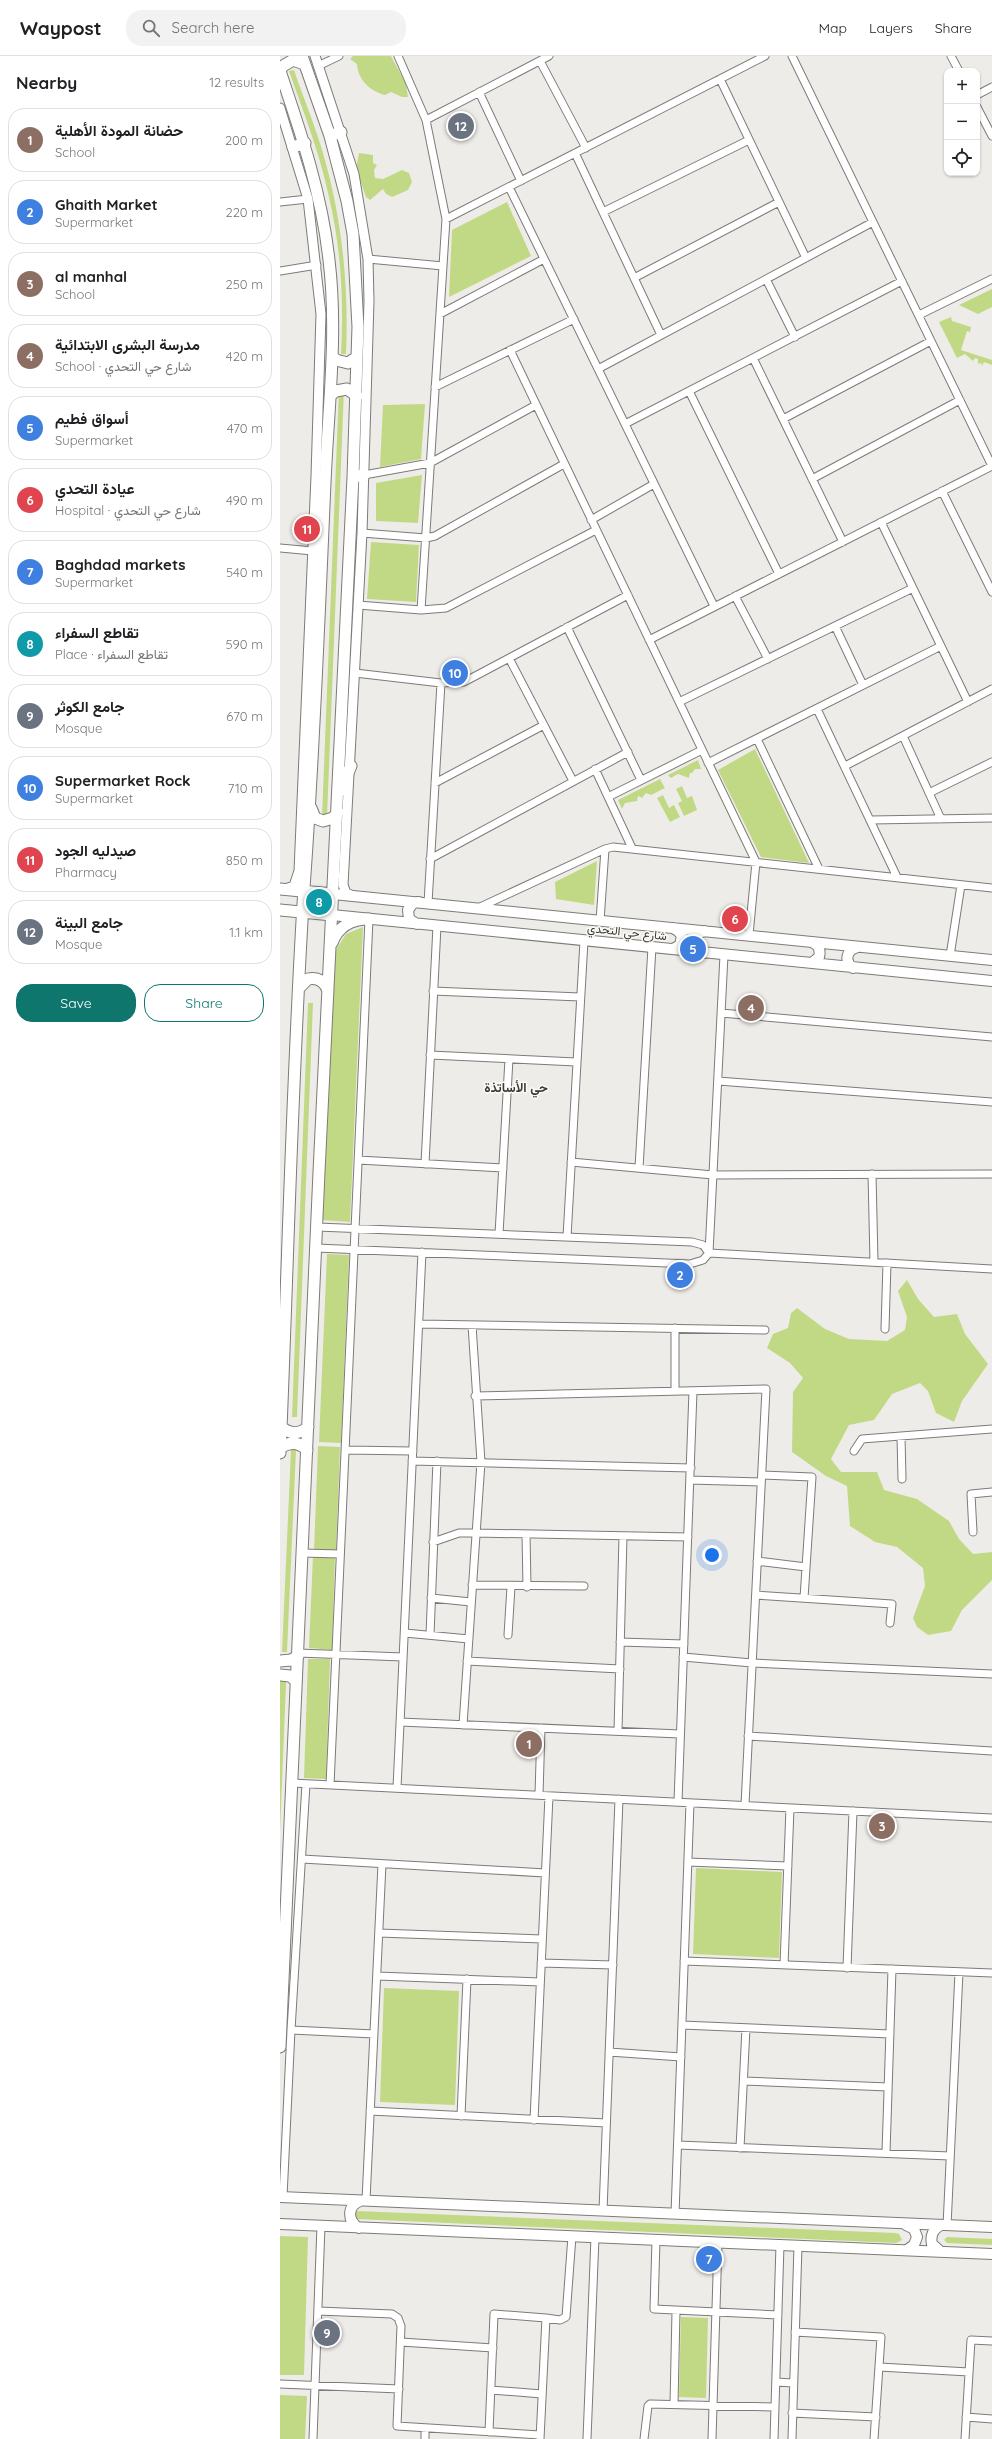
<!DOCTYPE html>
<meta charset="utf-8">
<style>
body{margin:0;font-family:Quicksand,Vazirmatn,sans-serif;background:#f2f2f2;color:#202124}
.controls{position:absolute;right:12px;top:12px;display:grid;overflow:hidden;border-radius:8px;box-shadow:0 1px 3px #0004}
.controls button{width:36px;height:36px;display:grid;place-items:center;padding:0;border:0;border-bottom:1px solid #e0e0e0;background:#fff;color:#202124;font:20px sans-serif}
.you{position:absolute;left:432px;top:1499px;width:14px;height:14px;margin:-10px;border:3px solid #fff;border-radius:50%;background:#1a73e8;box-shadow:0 0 0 6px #1a73e833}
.badge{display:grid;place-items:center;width:26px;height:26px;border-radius:50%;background:#0f766e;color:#fff;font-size:13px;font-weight:700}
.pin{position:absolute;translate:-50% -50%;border:2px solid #fff;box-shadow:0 1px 4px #0006}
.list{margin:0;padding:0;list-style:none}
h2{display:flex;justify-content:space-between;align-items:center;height:52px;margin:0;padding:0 16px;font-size:17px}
h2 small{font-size:13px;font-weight:400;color:#757577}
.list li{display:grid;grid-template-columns:26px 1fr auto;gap:12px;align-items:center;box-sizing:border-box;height:64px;margin:0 8px 8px;padding:0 8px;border:1px solid #e0e0e0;border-radius:16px}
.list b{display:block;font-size:15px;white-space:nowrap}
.list p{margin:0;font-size:13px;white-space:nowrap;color:#757577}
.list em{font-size:13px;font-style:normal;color:#757577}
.actions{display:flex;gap:8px;padding:12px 16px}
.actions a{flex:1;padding:9px 0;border:1px solid #0f766e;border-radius:16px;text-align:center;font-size:14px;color:#0f766e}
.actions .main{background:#0f766e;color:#fff}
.icon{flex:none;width:22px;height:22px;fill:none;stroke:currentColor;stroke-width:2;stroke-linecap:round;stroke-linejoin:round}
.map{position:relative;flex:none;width:712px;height:2383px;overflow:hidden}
header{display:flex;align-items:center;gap:24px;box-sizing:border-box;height:56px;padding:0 20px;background:#fff;border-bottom:1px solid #e0e0e0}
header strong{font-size:19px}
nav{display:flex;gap:22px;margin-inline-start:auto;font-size:14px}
.search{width:280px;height:36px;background:#f2f2f2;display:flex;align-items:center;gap:10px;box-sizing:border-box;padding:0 14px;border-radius:16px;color:#757577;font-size:15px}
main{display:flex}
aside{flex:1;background:#fff}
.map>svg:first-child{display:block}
.green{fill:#c1d985}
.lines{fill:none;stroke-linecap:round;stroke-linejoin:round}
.minor-casing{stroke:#7d7b77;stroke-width:9}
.tertiary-casing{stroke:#7d7b77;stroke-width:11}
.secondary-casing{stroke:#7d7b77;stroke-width:12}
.primary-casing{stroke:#7d7b77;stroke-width:13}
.minor{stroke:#fff;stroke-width:7}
.tertiary{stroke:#fff;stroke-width:9}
.secondary{stroke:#fff;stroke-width:10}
.primary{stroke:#fff;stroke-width:11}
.labels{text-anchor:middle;stroke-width:3;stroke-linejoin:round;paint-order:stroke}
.street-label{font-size:12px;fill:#3a3a38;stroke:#fbfaf5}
.neighbourhood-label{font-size:13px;font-weight:bold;fill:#3a3a38;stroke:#fbfaf5}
</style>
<header>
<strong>Waypost</strong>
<div class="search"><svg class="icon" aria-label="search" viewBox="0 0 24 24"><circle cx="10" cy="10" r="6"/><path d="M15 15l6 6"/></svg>Search here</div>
<nav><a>Map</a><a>Layers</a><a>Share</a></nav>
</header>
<main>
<aside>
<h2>Nearby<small>12 results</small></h2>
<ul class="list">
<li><span class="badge" style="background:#8d6e63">1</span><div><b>حضانة المودة الأهلية</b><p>School</p></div><em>200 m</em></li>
<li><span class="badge" style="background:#3f7fe0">2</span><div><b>Ghaith Market</b><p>Supermarket</p></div><em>220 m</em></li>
<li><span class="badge" style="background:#8d6e63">3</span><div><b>al manhal</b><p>School</p></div><em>250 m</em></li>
<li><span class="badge" style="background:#8d6e63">4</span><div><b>مدرسة البشرى الابتدائية</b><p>School · شارع حي التحدي</p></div><em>420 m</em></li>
<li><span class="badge" style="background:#3f7fe0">5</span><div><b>أسواق فطيم</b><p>Supermarket</p></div><em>470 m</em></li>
<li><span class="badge" style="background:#e0444e">6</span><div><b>عيادة التحدي</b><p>Hospital · شارع حي التحدي</p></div><em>490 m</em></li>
<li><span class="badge" style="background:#3f7fe0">7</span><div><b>Baghdad markets</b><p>Supermarket</p></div><em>540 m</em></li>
<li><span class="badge" style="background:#0f9aa8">8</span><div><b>تقاطع السفراء</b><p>Place · تقاطع السفراء</p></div><em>590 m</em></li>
<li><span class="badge" style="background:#6b7280">9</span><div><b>جامع الكوثر</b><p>Mosque</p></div><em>670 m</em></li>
<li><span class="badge" style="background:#3f7fe0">10</span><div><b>Supermarket Rock</b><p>Supermarket</p></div><em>710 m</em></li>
<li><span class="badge" style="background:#e0444e">11</span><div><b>صيدليه الجود</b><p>Pharmacy</p></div><em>850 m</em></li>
<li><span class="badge" style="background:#6b7280">12</span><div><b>جامع البينة</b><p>Mosque</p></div><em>1.1 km</em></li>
</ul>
<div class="actions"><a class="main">Save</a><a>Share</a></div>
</aside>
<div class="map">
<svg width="712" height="2383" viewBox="0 0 712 2383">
<rect width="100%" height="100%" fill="#eeece8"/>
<path class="green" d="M73 0H111L126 28 128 41H122L111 36 105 39C90 35 78 24 77 8L70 3Z
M14 14C23 41 35 69 43 97 62 162 69 230 66 298H61C64 244 61 190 48 137 39 95 23 55 9 15Z
M79 97 93 99V107L97 109 94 114 95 122 103 123 122 114 129 117 132 126 128 134 112 141 106 138 103 133 90 144 86 141 76 113Z
M227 146 251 200 169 241 172 174Z
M712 233V251L698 258 679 249Z
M671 261 672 265 691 271 690 276 687 275 681 294 712 304V309L704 306 702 310 701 307 698 308V303L695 302 693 305 685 298 677 302 659 266Z
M59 333H64L47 761H42Z
M145 348 141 403 100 411 103 349Z
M142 419 138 467 96 465V427Z
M91 486 139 489 136 546 87 543Z
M475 693 529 807 481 801 438 714Z
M418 704 421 713H415L412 717H410L409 722 398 718 391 722 388 719Z
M380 723 385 732 371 739 366 737 362 742 358 740 357 745 345 747 342 753 338 744Z
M402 730 407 742 412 740 417 754 404 760 398 747 402 745 396 733Z
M383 739 389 752 394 749 400 761 390 766 377 742Z
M317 805 314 849 276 843 275 826Z
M83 871 70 1166 42 1164 54 897 66 878Z
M28 947H33L17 1361H12Z
M47 1198 69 1199 61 1387 39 1386Z
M627 1224 638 1243 654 1261 677 1258 685 1278 708 1308 682 1345 674 1366 656 1357 648 1335 640 1327 612 1338 594 1364 569 1369 551 1403 561 1416H597L604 1434 637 1443 669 1465 679 1483 693 1498 712 1496V1524L682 1554 671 1575 648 1579 637 1571 633 1562 645 1530 643 1512 617 1491 595 1486 570 1470 567 1430 546 1420 512 1396 513 1336 523 1322 510 1307 487 1292 493 1278 508 1272 511 1257 517 1252 545 1273 569 1283 607 1285 625 1274 627 1261 618 1235Z
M38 1390 60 1391 56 1496 34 1495Z
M11 1394H16L7 1596H2Z
M33 1499H55L52 1594 29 1592Z
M28 1603H50L46 1723 24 1722Z
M0 1624 6 1625V1628L0 1776Z
M416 1812 502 1816 499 1902 413 1898Z
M104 1932 179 1935 175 2049 100 2046Z
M77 2155 615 2177 619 2178 622 2184 616 2187 77 2163 74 2161V2156Z
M0 2180 28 2181 24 2319H0Z
M667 2181 712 2183V2189L667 2187 664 2184Z
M401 2261 428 2262 426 2342 399 2341Z
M0 2339 27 2340 25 2383H0Z"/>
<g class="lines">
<defs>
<path id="minor" d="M118 0 146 64 166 163 141 554
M512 0 712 410
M671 0 679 15
M260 5 306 92
M38 10 59 0
M440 23 526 202
M199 36 241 125
M697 39 712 31
M697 51 712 80
M146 64 269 0
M295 97 381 279
M229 131 434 550
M0 146 28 143
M323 156 469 84
M166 163 485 0
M88 203 163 210
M0 215 37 209
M354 222 499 146
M486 223 515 281
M160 258 264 203
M639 259 712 223
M230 294 476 806 469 879
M473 302 563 486
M318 313 593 166
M155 331 294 263
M409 335 499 518
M503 363 651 285
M345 368 622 225
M84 419 150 407 256 349
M532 423 680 344
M662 435 712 536
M311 464 374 428
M601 466 688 646
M82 477 146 482 155 480 284 408
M0 492 33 495
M455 540 488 603
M78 549 141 554 166 552 316 474
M555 570 583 629
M287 571 361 724
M369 584 712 410
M229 602 293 725
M75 617 161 627 184 626 348 539
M399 646 633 532
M537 653 617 821
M623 680 661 763
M477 683 539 813
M428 707 661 590
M565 710 712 633
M315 713 352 792
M155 727 264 669
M649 737 712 706
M328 741 422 694
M591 764 712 762
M150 803 348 696
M148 847 161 627
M198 852 325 793 333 791 712 832
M320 865 325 793
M670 900 681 829
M153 935 300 941
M441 957 712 981
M150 999 296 1006
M438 1025 712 1046
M78 1104 223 1112
M291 1106 433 1119 712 1118
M145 1108 157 870
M359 1112 372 891
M592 1118 594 1206
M37 1171 412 1186 423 1189 429 1197
M219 1178 229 1003
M287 1181 304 885
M36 1192 410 1208 423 1204 429 1197 444 899
M429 1197 712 1213
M139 1268 485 1274
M605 1273 607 1207
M395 1335V1272
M195 1340 486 1333 465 1749
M621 1380 622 1423
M65 1394 133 1395
M574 1395 582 1383 712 1373
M132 1405 411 1412
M482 1419 532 1421 524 1542
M410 1424 481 1426
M693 1476 691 1438 712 1436
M246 1478 247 1531
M153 1486 179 1477H196L408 1481
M22 1497 60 1498
M477 1505 526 1511
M192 1529 304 1530
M476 1539 612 1548 610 1567
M151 1542 191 1546
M125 1577 189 1583
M150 1579 157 1405
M228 1579 231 1531
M340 1586 404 1588
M18 1597 123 1601
M403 1601 472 1607 712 1618
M187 1605 340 1613
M120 1666 400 1678
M183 1669 201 1406 192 1269
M338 1675 343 1480
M468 1680 712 1695
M12 1727 712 1762
M26 1728 11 1974 94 1978
M50 1729 89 863
M117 1732 142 1196
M259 1739 261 1672
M398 1746 413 1335
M22 1803 265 1817
M408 1806 508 1810
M99 1877 262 1883
M404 1905 712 1917
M261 1907 333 1909
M504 1909 510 1752
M567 1912 573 1755
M97 1920 260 1926
M402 1969 610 1978
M329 1996 401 2001
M464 2025 608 2031
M90 2055 326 2067
M181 2060 187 1923
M254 2064 269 1740
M398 2089 670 2100
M460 2092 466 1972
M606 2097 612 1913
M3 2141 11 1974
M86 2144 102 1808
M323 2155 339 1743
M395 2158 410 1747
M667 2170 679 1916
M376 2184 374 2253 498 2259
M38 2255 112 2258 118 2262 121 2270 117 2370 260 2379
M515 2276 601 2281 594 2383
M121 2286 213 2292
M599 2311 689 2316
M496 2326 513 2327
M0 2328 119 2333
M211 2334 262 2338
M394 2348 396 2255
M512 2357 596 2361
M686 2361 712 2363
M209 2376 214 2258 266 2262
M33 2383 41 2170
M145 2383V2372
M260 2383 266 2262 280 2264 286 2261 292 2180
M307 2383 315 2181
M364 2383 368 2350 370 2348 495 2351
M432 2383 438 2187
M494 2383 500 2189
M512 2383 518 2190
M685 2383 691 2284 712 2285"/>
<path id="tertiary" d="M35 0 74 118 88 203 89 245 82 477 63 829 66 837 73 840
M0 52 28 143 41 258 36 420 19 815 14 830 5 833"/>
<path id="secondary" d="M53 838 712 904
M52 859 712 925
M137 868 129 863 128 854 133 847 139 846
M393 872 398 875 402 880 400 889 393 893
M531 886C538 888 541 894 539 901L532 907
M424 897 416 893 414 884 416 878 425 875
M573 912C564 905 566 894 578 891
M0 2141 712 2171
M0 2168 712 2198
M626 2169 634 2173 637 2181 634 2189 627 2194
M79 2172C67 2165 67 2150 80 2145
M661 2196 652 2188C650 2180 653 2173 661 2169"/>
<path id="primary" d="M0 15C21 77 42 139 49 204 58 278 48 353 45 427 39 562 34 697 24 832 12 1020 8 1209 0 1397
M0 15 3 10 13 4 24 8
M50 80 61 76
M13 91 25 87
M52 300 56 304 68 307 77 301
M51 339 56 335 67 333 77 340
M73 421 84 419
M60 735 71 710
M31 752 35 762 43 765 53 762 58 756
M0 833 53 838
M0 854 52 859
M52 887C58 870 72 863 89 863
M19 932 28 923C38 921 45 925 48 935
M1 1371C10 1378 19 1379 28 1371
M0 1392C10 1385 19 1386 27 1394
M0 1605 11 1604 18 1600
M0 1619 10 1620 16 1625
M0 1991 39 1116 73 421 78 271 73 178 67 145 50 80 22 0"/>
</defs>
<use href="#minor" class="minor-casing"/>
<use href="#tertiary" class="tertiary-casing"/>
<use href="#secondary" class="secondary-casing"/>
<use href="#primary" class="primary-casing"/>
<use href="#minor" class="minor"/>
<use href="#tertiary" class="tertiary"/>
<use href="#secondary" class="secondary"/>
<use href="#primary" class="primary"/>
</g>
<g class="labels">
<g class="street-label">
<text transform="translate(347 876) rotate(6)" y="4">شارع حي التحدي</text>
</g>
<g class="neighbourhood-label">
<text x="236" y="1036">حي الأساتذة</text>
</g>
</g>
</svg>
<div class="controls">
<button>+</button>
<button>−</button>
<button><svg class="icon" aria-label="locate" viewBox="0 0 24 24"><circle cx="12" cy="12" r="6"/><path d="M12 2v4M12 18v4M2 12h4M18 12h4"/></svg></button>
</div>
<div class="you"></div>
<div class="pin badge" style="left:249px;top:1688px;background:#8d6e63">1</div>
<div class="pin badge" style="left:400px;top:1219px;background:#3f7fe0">2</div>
<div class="pin badge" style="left:602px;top:1770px;background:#8d6e63">3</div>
<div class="pin badge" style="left:471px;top:952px;background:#8d6e63">4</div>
<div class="pin badge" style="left:413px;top:893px;background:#3f7fe0">5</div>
<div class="pin badge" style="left:455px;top:863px;background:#e0444e">6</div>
<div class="pin badge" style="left:429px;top:2203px;background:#3f7fe0">7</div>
<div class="pin badge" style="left:39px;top:846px;background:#0f9aa8">8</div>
<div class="pin badge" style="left:47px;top:2277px;background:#6b7280">9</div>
<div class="pin badge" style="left:175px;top:617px;background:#3f7fe0">10</div>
<div class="pin badge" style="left:27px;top:473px;background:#e0444e">11</div>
<div class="pin badge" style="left:181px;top:70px;background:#6b7280">12</div>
</div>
</main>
